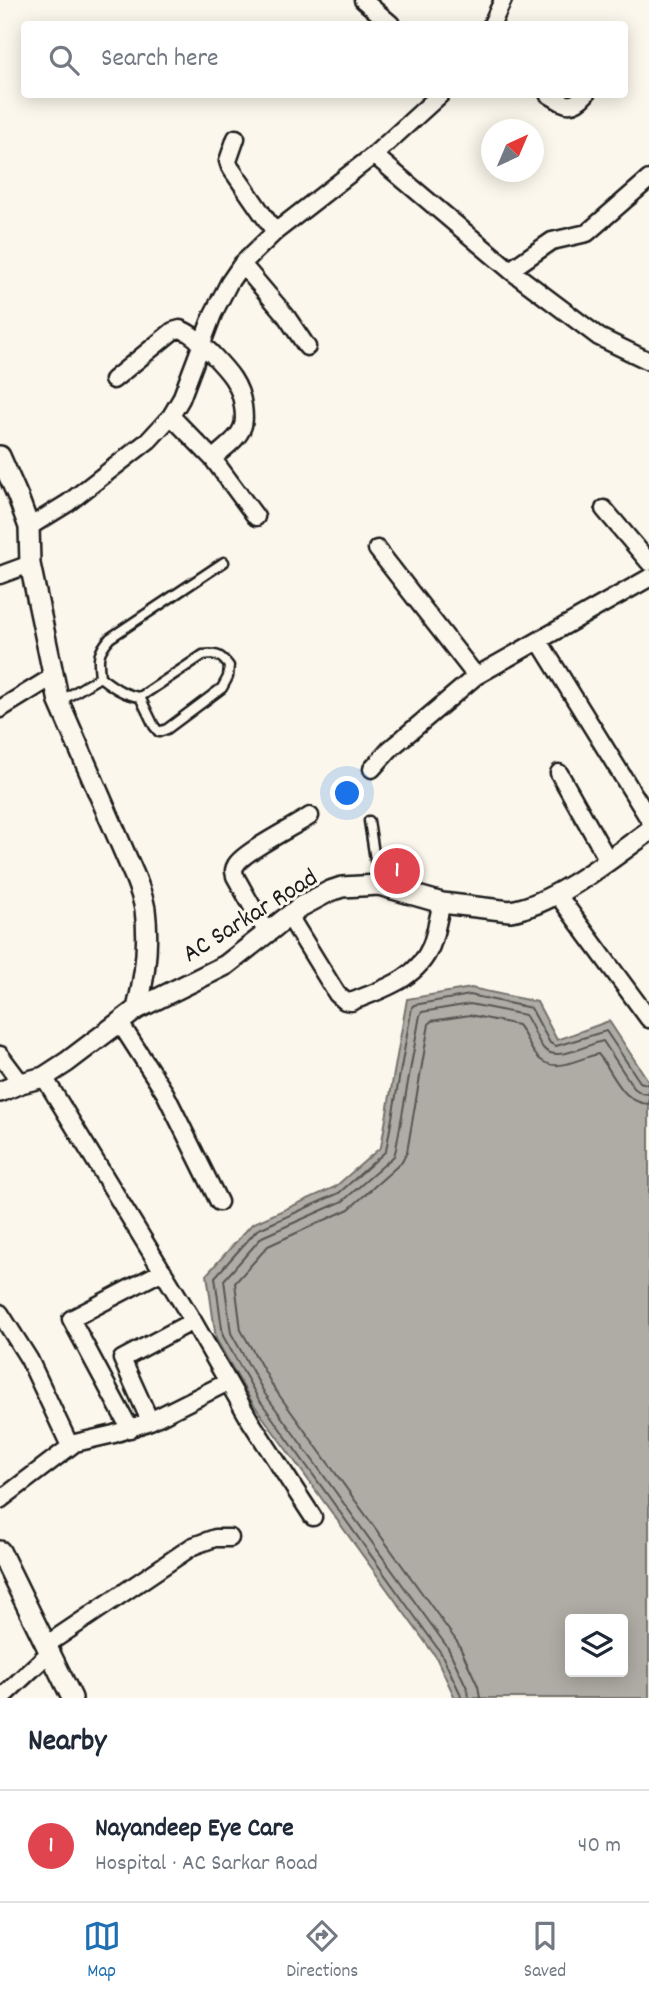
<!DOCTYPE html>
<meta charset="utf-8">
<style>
body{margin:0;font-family:Dekko,sans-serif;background:#f6f6f7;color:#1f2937}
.controls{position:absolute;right:21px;bottom:21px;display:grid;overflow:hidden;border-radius:7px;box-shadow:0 4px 18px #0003}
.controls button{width:63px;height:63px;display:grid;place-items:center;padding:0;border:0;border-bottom:2px solid #e0e1e3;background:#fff;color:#1f2937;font:35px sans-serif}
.compass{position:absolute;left:481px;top:119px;width:63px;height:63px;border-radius:50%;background:#fff;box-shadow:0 4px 18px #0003;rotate:44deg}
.you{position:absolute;left:348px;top:794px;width:24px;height:24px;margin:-18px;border:5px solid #fff;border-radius:50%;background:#1a73e8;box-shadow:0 0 0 10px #1a73e833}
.badge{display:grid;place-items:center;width:46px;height:46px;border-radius:50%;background:#1f6fb2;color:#fff;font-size:23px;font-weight:700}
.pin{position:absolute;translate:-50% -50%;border:4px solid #fff;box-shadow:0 2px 7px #0006}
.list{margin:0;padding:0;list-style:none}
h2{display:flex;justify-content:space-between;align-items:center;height:91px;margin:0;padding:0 28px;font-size:30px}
h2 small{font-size:23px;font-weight:400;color:#747a83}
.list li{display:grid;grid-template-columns:46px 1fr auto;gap:21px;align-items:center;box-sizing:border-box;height:112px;padding:0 28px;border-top:2px solid #e0e1e3}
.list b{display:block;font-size:26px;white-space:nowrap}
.list p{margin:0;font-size:23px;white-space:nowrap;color:#747a83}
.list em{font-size:23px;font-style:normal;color:#747a83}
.icon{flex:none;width:38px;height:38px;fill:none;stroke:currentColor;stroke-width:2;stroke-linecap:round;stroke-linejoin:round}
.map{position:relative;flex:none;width:649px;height:1698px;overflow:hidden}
.search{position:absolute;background:#fff;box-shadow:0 4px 18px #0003;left:21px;right:21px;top:21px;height:77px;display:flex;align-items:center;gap:18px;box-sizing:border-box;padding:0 24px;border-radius:7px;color:#747a83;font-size:26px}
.sheet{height:203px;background:#fff}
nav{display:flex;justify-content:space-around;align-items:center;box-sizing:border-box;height:98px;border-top:2px solid #e0e1e3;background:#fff;font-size:19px;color:#747a83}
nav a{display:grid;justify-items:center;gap:4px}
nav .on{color:#1f6fb2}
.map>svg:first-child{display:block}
.water{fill:#afaca5;stroke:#74726e;stroke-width:2;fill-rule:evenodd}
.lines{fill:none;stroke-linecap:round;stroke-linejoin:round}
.shore{stroke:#575653;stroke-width:2}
.service-casing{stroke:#1c1c1c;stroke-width:13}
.minor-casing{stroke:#1c1c1c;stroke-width:21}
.tertiary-casing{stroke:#1c1c1c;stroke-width:24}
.service{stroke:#fbf7ec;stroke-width:8}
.minor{stroke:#fbf7ec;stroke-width:16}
.tertiary{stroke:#fbf7ec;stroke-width:19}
.labels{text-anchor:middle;stroke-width:6;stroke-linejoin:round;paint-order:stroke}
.street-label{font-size:26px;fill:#1c1c1c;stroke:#fbf7ec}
</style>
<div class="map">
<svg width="649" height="1698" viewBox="0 0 649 1698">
<rect width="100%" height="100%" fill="#fbf7ec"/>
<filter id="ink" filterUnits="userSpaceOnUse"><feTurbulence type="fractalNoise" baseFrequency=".0143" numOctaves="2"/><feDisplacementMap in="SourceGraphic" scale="14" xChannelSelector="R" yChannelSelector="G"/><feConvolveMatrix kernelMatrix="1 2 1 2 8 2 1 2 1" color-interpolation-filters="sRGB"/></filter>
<g filter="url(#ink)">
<path class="water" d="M471 988 537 1002 557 1040 609 1021 649 1082V1698H455L436 1657 252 1402 216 1339 207 1274 252 1224 335 1187 381 1147 407 999ZM570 1619H623V1672H570Z"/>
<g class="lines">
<path class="shore" d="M461 1698 460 1693 441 1653 258 1398 223 1336 215 1277 257 1230 339 1193 386 1151 412 1007 414 1005 470 995 531 1008 550 1043 556 1046 606 1031 640 1082 649 1085
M469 1698 468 1690 448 1648 265 1394 231 1333 224 1280 262 1237 343 1201 394 1156 396 1149 420 1015 422 1012 470 1004 525 1015C533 1025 536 1040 544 1049 557 1063 587 1044 603 1041L634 1088 641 1093 649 1094
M480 1698 478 1686 458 1643 274 1388 241 1330 235 1283 268 1246 349 1209 402 1162 407 1152 429 1024 431 1021 470 1015 518 1025C525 1033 528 1045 535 1054 552 1077 578 1058 598 1054 614 1072 621 1103 649 1104"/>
<defs>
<path id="service" d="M100 677C113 687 124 695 140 697L203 655C216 653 221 655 229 666L228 677 222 688 167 729 159 732 154 726 140 697
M59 702 100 677C98 658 97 653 110 638L224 562
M369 821 379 885"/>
<path id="minor" d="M363 0 391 24
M492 24 503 0
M548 94C565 104 571 111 586 94
M236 138 228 161 230 167 275 232
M374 155 510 270 599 337 649 361
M242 264 286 316 307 347
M510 270 552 241 587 233 649 179
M113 380 173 331 180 329C192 333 201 343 210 352 226 369 240 382 243 406 244 413 245 422 242 428 238 440 221 450 213 459L256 517
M171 416 213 459
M604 509 649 562
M29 527 68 503 149 440 171 416 181 399 213 314 229 283 242 264 275 232 374 155 441 94
M377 549 476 676
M0 575 30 564
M539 641 649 819
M0 709 54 676
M372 769 390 749 476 676 649 578
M559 773 608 860
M557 894 649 1019
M289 916 337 994 345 1001 351 1002C382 989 417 980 431 946 436 933 438 917 442 903
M267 933 235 876C234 871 233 870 236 865 243 852 295 826 310 816
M120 1023 165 1093 219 1202
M0 1055 21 1083
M44 1077 193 1321 251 1422 313 1517
M0 1313 29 1359 70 1446
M150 1421 122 1359 193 1321
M130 1429 71 1319 163 1271
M0 1500 75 1443 114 1434 150 1421 228 1382
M46 1645 193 1546 215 1538H230
M1 1698 49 1653"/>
<path id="tertiary" d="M0 456 18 497 29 527 30 564 59 702 135 877C139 887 143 898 145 909 149 941 145 977 137 1009
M0 1092 21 1083 44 1077 67 1062 137 1009 226 965 300 907 330 891 342 887 379 885 442 903 510 911C554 905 613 857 649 831
M0 1551 72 1698"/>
</defs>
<use href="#service" class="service-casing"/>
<use href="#minor" class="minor-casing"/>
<use href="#tertiary" class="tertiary-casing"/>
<use href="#service" class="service"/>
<use href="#minor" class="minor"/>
<use href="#tertiary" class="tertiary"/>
</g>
</g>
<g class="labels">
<g class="street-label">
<text transform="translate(249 914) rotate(-32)" y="9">AC Sarkar Road</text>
</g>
</g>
</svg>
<div class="controls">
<button><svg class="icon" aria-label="layers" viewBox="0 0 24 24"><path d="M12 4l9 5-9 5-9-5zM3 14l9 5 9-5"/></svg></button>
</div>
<svg class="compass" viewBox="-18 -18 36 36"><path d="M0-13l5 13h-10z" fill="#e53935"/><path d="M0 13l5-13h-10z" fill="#747a83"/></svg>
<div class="you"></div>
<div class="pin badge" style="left:397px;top:871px;background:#e0444e">1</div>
<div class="search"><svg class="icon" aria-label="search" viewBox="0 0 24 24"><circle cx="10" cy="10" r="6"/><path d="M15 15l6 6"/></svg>Search here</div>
</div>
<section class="sheet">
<h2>Nearby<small></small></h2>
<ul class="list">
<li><span class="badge" style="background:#e0444e">1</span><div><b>Nayandeep Eye Care</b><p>Hospital · AC Sarkar Road</p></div><em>40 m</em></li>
</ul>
</section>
<nav>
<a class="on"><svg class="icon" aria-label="map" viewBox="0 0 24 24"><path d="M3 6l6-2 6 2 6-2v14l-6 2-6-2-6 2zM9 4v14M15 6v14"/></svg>Map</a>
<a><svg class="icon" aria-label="directions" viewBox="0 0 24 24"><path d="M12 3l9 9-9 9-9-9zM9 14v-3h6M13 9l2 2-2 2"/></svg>Directions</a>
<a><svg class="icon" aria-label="saved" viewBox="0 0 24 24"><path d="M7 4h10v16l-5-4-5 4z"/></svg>Saved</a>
</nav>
